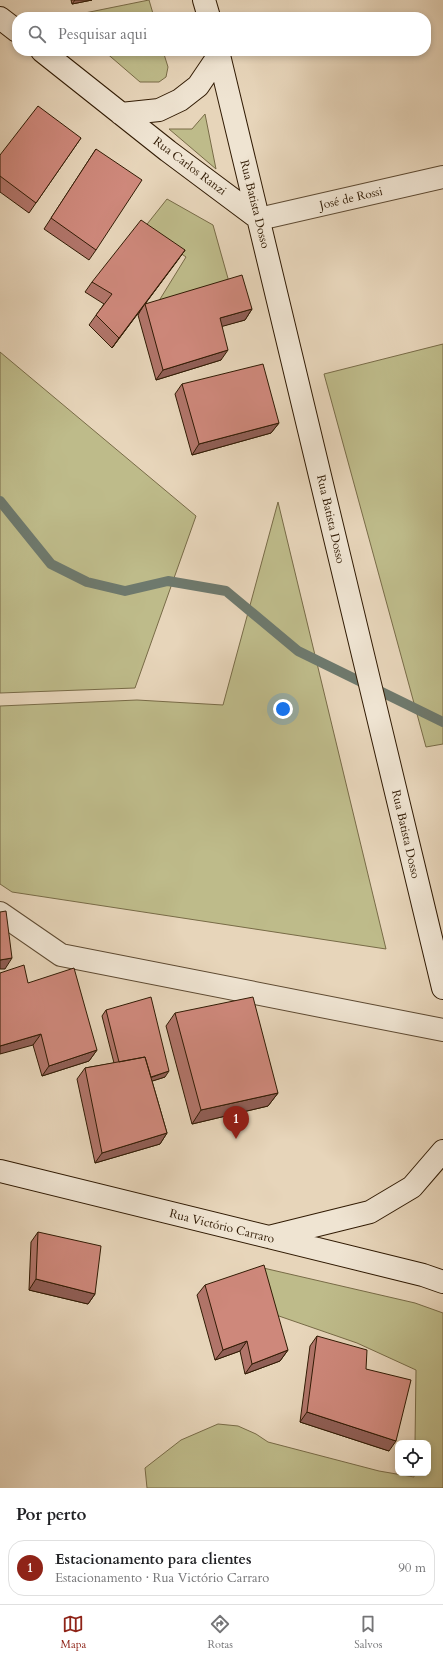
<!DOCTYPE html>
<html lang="pt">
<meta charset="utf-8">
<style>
body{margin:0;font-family:Cardo,serif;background:#f6f6f6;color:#202124}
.controls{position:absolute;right:12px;bottom:12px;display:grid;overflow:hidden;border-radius:8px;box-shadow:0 2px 6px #0003}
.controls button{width:36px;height:36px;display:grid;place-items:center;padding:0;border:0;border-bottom:1px solid #e0e0e0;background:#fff;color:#202124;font:20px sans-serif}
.you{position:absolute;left:283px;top:709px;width:14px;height:14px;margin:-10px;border:3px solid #fff;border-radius:50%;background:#1a73e8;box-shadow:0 0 0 6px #1a73e833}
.badge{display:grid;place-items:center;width:26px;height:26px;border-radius:50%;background:#8f2418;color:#fff;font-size:13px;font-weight:700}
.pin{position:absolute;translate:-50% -33px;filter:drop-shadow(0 1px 2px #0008)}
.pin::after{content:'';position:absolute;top:21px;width:14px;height:12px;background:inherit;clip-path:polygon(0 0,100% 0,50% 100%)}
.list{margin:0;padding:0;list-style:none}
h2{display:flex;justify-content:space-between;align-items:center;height:52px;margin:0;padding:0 16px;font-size:17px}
h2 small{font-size:13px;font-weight:400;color:#757577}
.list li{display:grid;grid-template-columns:26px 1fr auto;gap:12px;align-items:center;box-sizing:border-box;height:56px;margin:0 8px 8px;padding:0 8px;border:1px solid #e0e0e0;border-radius:16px}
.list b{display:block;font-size:15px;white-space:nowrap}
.list p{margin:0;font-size:13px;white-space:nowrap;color:#757577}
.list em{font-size:13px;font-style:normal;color:#757577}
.icon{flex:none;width:22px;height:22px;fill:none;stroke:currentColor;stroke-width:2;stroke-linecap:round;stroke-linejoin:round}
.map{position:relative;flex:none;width:443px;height:1488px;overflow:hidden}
.search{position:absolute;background:#fff;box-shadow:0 2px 6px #0003;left:12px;right:12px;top:12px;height:44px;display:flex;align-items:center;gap:10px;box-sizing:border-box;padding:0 14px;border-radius:16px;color:#757577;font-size:15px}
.sheet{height:116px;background:#fff}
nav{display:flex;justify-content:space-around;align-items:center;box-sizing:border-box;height:56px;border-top:1px solid #e0e0e0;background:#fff;font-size:11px;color:#757577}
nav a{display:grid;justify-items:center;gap:2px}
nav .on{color:#8f2418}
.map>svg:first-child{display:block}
.green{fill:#bebb8a;stroke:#786b47}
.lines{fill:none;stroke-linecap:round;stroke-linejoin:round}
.stream{stroke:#6e796d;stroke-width:10}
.street-casing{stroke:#5e4a32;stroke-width:24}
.secondary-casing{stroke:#311b04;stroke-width:24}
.street{stroke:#efe4d2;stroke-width:22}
.secondary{stroke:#efe4d2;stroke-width:22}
.wall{fill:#b1756a;stroke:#311b04}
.shaded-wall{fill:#905f56;stroke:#311b04}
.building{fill:#ce887b;stroke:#311b04}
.labels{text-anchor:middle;stroke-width:3.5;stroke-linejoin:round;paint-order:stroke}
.street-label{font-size:12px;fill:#311b04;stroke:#efe4d2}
</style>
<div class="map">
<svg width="443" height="1488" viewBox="0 0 443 1488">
<rect width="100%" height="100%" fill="#e7d5ba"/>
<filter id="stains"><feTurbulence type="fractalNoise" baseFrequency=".005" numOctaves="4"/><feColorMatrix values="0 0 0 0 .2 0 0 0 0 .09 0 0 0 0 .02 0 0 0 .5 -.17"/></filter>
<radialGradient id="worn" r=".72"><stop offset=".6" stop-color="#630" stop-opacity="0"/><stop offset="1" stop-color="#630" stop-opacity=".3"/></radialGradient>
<path class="green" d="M149 0 154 17H65L144 1Z
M104 51H163L168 67 166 77 159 82H140Z
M205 114 216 169 169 129H192Z
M167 199 213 225 229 282 157 304 186 257 144 228Z
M443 344V744L426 747 324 374Z
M0 352 196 516 135 688 0 693Z
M278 502 386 949 12 892 0 884V706L137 700 223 705Z
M259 1267 415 1303 443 1313V1488H147L145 1468 181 1440 218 1424 238 1426 256 1434 268 1442 379 1471 414 1477V1473H428V1443H415L416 1370 357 1343 276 1315Z"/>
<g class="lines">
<path class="stream" d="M0 501 51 564 87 582 125 591 168 581 226 591 298 651 443 722"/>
<defs>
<path id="street" d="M259 219 443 177
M0 913 61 955 443 1030"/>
<path id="secondary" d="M204 0 209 17
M0 18 17 31
M42 51 168 151 259 219
M218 51 443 988
M121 114 159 110 180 100 198 86 219 55
M0 1171 423 1275 443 1282
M269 1237 370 1212 412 1187 443 1151"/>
</defs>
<use href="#street" class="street-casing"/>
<use href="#secondary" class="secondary-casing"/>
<use href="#street" class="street"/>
<use href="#secondary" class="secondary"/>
</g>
<path class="wall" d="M71 0H92L72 4Z
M81 138 29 213 0 192V155Z
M96 149V250L89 260 44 229Z
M185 250 145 304 252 309 245 320 222 326 221 360 156 380 138 315 142 308 112 348 89 325 104 304 85 292 92 282Z
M182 384 279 423 271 433 192 455 175 394Z
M28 983 97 1050 89 1061 42 1076 33 1045Z
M106 1010 165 1077 152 1081 167 1133 160 1144 95 1163 77 1079 85 1068 114 1063 102 1016Z
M175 1013 278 1093 268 1106 192 1124 166 1026Z
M38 1232 95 1294 88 1304 29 1290 31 1242Z
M205 1285 288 1350 280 1361 245 1374 240 1351 215 1360 197 1295Z
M317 1336 389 1451 300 1422 310 1346Z"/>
<path class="shaded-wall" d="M75 0H92L72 4Z
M185 250 178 260 112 348 119 338Z
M252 309 245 320 213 329 220 318Z
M228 350 221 360 156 380 163 370Z
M279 423 271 433 192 455 199 444Z
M12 958 5 969H0V960Z
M41 1034 33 1045 0 1054V1046Z
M97 1050 89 1061 42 1076 49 1066Z
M169 1071 165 1077 143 1084 147 1079Z
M278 1093 268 1106 192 1124 201 1110Z
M167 1133 160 1144 95 1163 102 1153Z
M36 1279 95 1294 88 1304 29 1290Z
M247 1341 240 1351 215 1360 223 1350Z
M288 1350 280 1361 245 1374 252 1364Z
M307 1412 396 1441 389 1451 300 1422Z"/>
<path class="building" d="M38 106 81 138 36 203 0 176V155Z
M96 149 142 180 96 250 51 218Z
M141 220 185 250 119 338 96 315 112 294 92 282Z
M242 275 252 309 220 318 228 350 163 370 145 304Z
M263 364 279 423 199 444 182 384Z
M6 911 12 958 0 960V912Z
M24 965 28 983 74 968 97 1050 49 1066 41 1034 0 1046V973Z
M151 997 169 1071 151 1077 145 1057 119 1062 106 1010Z
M253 997 278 1093 201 1110 175 1013Z
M145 1057 167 1133 102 1153 85 1068Z
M38 1232 101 1246 95 1294 36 1279Z
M264 1265 288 1350 252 1364 247 1341 223 1350 205 1285Z
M317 1336 367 1350 366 1369 411 1380 396 1441 307 1412Z"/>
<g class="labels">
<g class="street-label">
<text transform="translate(190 166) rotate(37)" y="4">Rua Carlos Ranzi</text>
<text transform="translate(351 198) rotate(-13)" y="4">José de Rossi</text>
<text transform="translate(255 204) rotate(76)" y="4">Rua Batista Dosso</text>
<text transform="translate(331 519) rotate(77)" y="4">Rua Batista Dosso</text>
<text transform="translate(406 834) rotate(77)" y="4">Rua Batista Dosso</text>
<text transform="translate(222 1226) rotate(14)" y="4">Rua Victório Carraro</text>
</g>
</g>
<rect width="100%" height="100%" filter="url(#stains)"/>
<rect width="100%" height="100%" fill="url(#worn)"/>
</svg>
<div class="controls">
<button><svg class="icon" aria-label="locate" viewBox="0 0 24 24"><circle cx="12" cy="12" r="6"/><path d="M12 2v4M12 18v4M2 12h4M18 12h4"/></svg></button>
</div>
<div class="you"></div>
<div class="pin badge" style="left:236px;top:1139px">1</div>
<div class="search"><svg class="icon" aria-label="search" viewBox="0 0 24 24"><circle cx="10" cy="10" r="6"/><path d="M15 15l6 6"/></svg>Pesquisar aqui</div>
</div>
<section class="sheet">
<h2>Por perto<small></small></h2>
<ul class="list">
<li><span class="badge">1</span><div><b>Estacionamento para clientes</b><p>Estacionamento · Rua Victório Carraro</p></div><em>90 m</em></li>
</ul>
</section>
<nav>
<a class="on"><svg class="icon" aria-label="map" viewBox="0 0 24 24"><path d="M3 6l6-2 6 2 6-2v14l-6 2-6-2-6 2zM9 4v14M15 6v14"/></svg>Mapa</a>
<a><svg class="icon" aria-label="directions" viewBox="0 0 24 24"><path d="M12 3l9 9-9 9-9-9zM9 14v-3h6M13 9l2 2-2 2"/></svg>Rotas</a>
<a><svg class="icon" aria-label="saved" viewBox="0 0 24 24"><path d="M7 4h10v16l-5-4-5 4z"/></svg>Salvos</a>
</nav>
